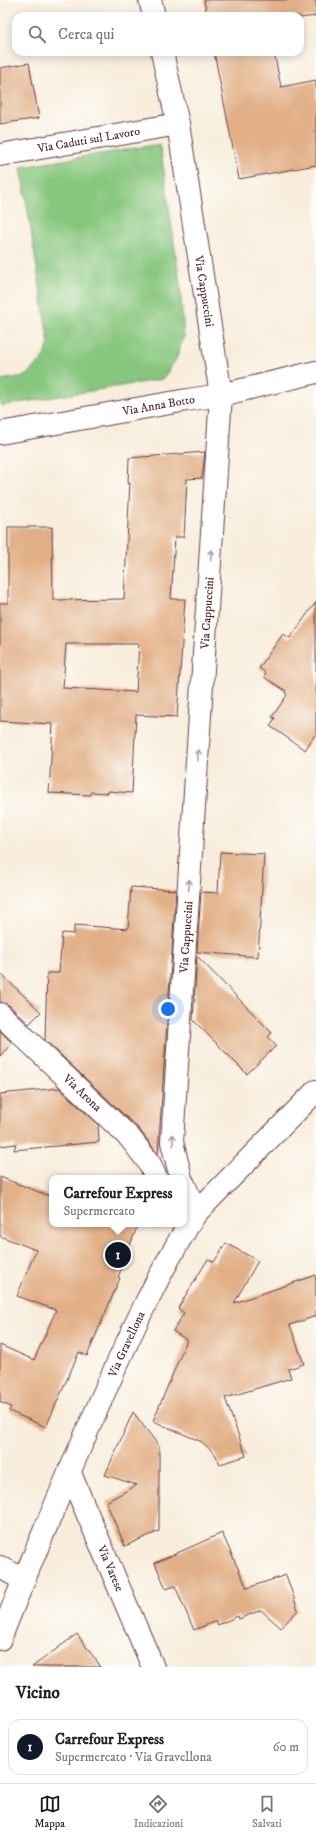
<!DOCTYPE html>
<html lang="it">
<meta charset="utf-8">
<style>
body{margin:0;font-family:"IM FELL DW Pica",serif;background:#f6f6f6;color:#222}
.you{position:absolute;left:168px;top:1009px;width:14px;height:14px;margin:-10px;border:3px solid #fff;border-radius:50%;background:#1a73e8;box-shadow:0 0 0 6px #1a73e833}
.badge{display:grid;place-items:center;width:26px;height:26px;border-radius:50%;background:#111827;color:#fff;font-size:13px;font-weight:700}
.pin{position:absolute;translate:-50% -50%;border:2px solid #fff;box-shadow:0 1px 4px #0006}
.popup{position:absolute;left:49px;top:1175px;width:138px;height:52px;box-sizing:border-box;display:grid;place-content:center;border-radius:8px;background:#fff;filter:drop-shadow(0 1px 3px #0005);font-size:13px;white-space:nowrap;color:#767676}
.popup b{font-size:15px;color:#222}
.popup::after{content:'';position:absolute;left:50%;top:100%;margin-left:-8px;border:8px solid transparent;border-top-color:#fff}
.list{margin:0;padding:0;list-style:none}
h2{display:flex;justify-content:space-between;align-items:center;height:52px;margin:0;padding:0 16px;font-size:17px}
h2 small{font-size:13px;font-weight:400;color:#767676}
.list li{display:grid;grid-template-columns:26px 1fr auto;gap:12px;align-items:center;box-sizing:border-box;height:56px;margin:0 8px 8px;padding:0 8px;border:1px solid #e0e0e0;border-radius:12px}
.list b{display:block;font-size:15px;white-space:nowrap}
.list p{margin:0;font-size:13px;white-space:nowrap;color:#767676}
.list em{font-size:13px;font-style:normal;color:#767676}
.icon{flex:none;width:22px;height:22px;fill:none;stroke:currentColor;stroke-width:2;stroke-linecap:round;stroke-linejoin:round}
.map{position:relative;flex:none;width:316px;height:1667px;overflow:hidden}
.search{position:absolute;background:#fff;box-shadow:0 2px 10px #0003;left:12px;right:12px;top:12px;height:44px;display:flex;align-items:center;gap:10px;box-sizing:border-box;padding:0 14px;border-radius:12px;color:#767676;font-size:15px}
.sheet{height:116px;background:#fff}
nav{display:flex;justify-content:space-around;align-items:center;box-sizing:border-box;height:56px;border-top:1px solid #e0e0e0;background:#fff;font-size:11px;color:#767676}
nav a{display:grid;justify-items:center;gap:2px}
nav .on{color:#111827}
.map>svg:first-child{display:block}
.green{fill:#87c67e;stroke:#687254}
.building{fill:#e2b088;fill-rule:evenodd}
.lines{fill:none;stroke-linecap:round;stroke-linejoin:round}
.minor-casing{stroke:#643e46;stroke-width:24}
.minor{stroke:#fff;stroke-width:22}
.oneway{stroke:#ae9aa0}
.labels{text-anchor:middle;stroke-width:4;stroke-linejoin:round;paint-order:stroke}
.street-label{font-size:12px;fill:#4a1f2b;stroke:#fdfcf7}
</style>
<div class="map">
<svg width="316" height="1667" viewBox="0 0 316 1667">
<rect width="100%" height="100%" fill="#fdfcf7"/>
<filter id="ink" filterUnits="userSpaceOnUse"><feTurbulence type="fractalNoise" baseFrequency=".025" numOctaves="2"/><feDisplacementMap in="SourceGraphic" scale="8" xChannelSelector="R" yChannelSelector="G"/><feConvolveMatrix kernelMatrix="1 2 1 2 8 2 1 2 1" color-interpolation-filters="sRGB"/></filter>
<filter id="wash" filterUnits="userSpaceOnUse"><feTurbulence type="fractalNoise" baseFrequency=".012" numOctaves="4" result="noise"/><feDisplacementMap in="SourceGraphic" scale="16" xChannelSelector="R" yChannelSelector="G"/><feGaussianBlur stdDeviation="0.9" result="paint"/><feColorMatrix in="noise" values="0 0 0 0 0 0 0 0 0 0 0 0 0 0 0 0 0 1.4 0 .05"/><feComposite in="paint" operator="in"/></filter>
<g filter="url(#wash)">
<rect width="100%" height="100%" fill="#f8eddc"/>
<path class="green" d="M160 144 180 284 184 337 176 359 163 379 0 406V380L25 376 43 358 49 344 21 167Z"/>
<g id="blocks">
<path class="building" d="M204 0H316V16L300 18V16H207Z
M214 52H274L281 87 316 80V165L239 179Z
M29 63 39 118 0 124V68Z
M205 452 202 478 187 479 184 537H175L171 599H185L177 717 136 715 132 793 108 791V793L91 792 90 795 49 793 53 724 0 721V603H8V527H52L53 600 124 599 130 483 128 484 129 458ZM66 644H139L136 692 63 688Z
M316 602V733L305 750 270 726 275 718 272 717 287 695 285 693 286 691 264 677 266 673 259 668 283 634 290 638Z
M220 852 264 854 258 957 197 952 201 892 218 893Z
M131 887 176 890 158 1154 139 1129 45 1040 47 973H59L62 933 74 934V925L128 929Z
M197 956 272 1033 268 1037 276 1046 247 1074 193 1020Z
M0 973 41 1012 29 1024 9 1005 0 1002Z
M0 1031 12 1043 0 1056Z
M59 1088 98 1124 99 1142 14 1150 16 1144 0 1146V1094Z
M0 1177 52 1197V1224H138L118 1277 120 1278 87 1356 79 1352 46 1427 9 1411 11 1407 0 1402V1345L34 1360 56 1310 17 1296 36 1250 0 1236Z
M226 1243 258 1261 234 1303 316 1275V1316L290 1325 304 1364 288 1369 291 1378 225 1398 246 1456 220 1464 215 1454 202 1442 153 1421 187 1340 173 1331 184 1313 178 1308 208 1259 214 1262Z
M133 1412 159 1446V1531L125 1546 106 1502 137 1485 105 1475Z
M222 1533 247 1588 286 1575 298 1610 281 1628 261 1610 239 1619 238 1616 218 1625 216 1621 194 1630 175 1586 166 1589 155 1563Z
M77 1634 101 1667H32Z"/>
</g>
</g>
<g filter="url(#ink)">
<use href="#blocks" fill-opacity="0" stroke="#643e46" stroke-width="1"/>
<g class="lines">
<defs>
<g id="minor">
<path d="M150 0 154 16"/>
<path id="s1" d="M162 52 178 124 221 395 172 1142 181 1178"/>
<path id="s2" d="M0 155 178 124"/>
<path id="s3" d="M0 433 187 400 221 395 316 372"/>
<path id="s4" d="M0 1014 130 1138 150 1164 156 1178"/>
<path d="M184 1184 196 1213"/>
<path id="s5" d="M69 1471 153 1667"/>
<path d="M0 1567 24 1580"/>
<path id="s6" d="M0 1639C33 1556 68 1474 104 1393 131 1333 160 1269 196 1213L316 1091"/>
</g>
</defs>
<use href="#minor" class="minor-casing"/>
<use href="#minor" class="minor"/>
</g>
<defs><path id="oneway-shaft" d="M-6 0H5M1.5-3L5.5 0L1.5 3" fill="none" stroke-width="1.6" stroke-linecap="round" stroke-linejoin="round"/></defs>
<g class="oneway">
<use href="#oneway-shaft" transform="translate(211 555) rotate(-86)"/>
<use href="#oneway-shaft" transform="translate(198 755) rotate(-86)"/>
<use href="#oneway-shaft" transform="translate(189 885) rotate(-86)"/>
<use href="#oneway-shaft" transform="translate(173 1140) rotate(-93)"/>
</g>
</g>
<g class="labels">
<g class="street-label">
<text dy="4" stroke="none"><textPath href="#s2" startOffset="90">Via Caduti sul Lavoro</textPath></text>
<text dy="4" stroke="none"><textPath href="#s1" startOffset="243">Via Cappuccini</textPath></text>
<text dy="4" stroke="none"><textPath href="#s3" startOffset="161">Via Anna Botto</textPath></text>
<text transform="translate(207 613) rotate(-86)" y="4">Via Cappuccini</text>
<text transform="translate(186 937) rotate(-86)" y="4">Via Cappuccini</text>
<text dy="4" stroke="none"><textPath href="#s4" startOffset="114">Via Arona</textPath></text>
<text dy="4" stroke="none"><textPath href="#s6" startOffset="321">Via Gravellona</textPath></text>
<text dy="4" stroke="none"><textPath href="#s5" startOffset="106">Via Varese</textPath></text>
</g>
</g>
</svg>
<div class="you"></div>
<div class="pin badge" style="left:118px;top:1255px">1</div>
<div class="popup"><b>Carrefour Express</b>Supermercato</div>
<div class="search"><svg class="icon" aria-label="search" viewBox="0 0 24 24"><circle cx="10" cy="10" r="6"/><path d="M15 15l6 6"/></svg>Cerca qui</div>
</div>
<section class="sheet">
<h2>Vicino<small></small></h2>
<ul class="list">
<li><span class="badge">1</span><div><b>Carrefour Express</b><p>Supermercato · Via Gravellona</p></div><em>60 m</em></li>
</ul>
</section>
<nav>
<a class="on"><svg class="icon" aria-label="map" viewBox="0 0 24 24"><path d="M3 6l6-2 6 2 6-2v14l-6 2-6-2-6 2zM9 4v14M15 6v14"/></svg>Mappa</a>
<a><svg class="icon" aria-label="directions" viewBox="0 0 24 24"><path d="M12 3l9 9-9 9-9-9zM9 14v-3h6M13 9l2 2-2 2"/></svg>Indicazioni</a>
<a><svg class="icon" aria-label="saved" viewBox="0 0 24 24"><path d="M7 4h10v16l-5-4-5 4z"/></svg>Salvati</a>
</nav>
